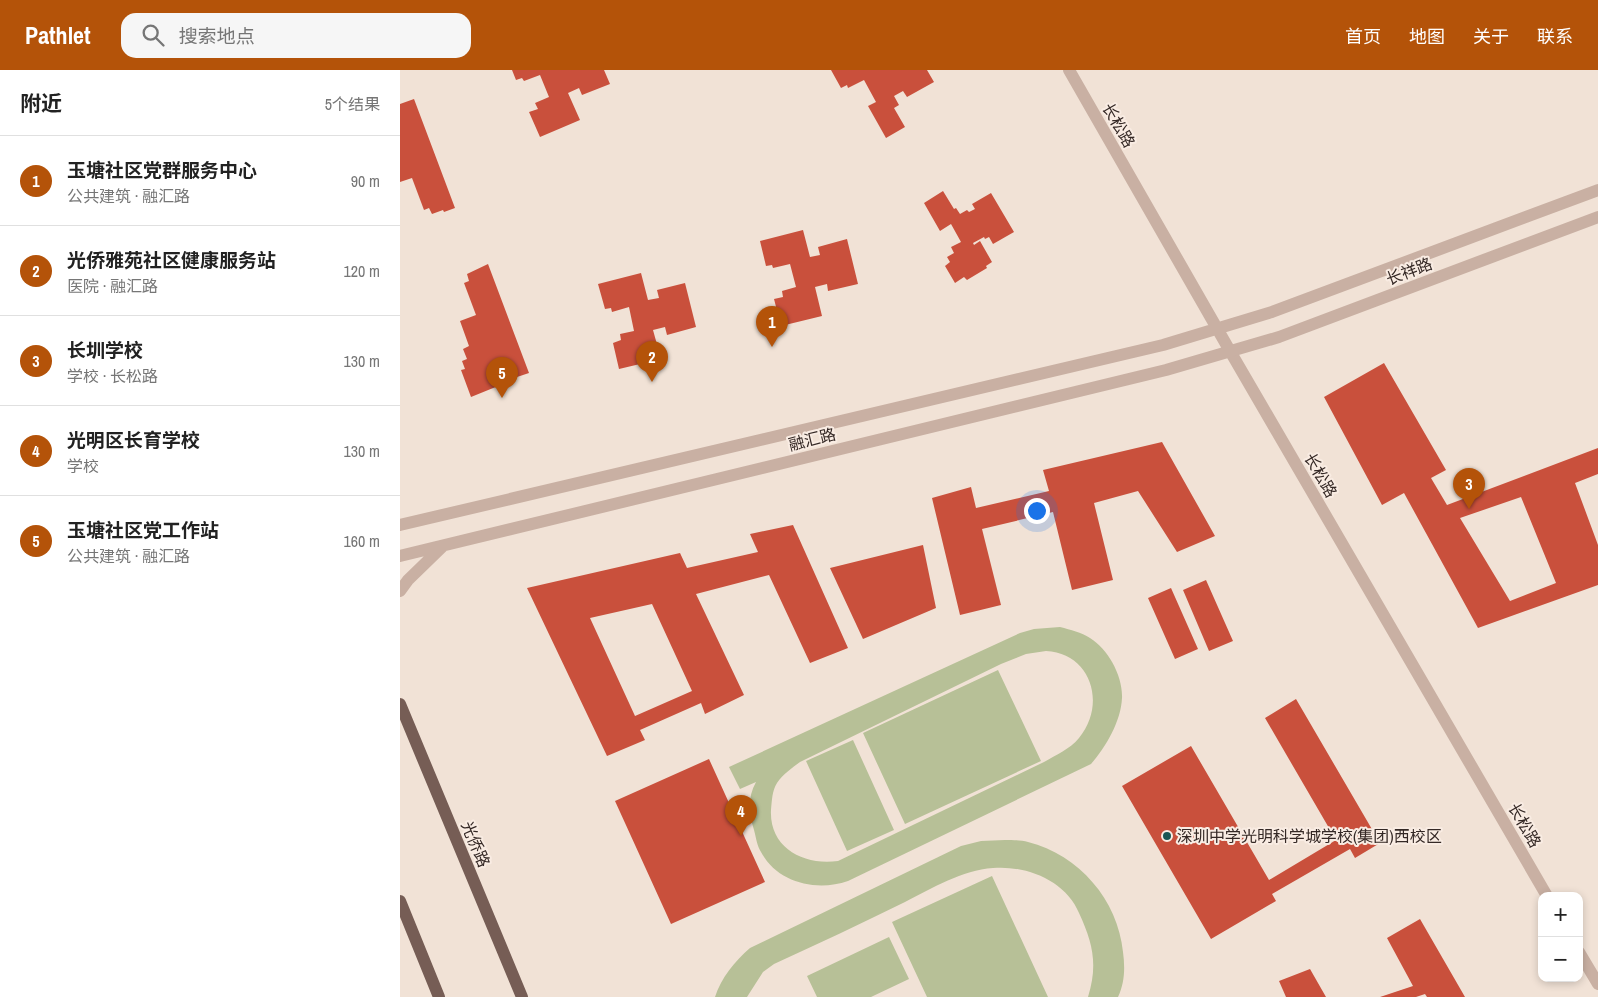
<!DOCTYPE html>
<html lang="zh">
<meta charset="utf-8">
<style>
body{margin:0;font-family:"Archivo Narrow","Noto Sans SC",sans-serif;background:#f6f6f6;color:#222}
.controls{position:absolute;right:15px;bottom:15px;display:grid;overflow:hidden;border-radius:10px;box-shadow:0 2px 8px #0003}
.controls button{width:45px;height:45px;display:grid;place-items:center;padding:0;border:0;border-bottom:1px solid #e0e0e0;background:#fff;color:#222;font:25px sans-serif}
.you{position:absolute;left:636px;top:440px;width:18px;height:18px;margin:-12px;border:4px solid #fff;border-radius:50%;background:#1a73e8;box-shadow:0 0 0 8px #1a73e833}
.badge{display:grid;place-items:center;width:32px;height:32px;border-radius:50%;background:#b45309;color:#fff;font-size:16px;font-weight:700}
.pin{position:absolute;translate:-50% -41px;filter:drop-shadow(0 1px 2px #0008)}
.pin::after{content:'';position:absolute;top:26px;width:18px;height:15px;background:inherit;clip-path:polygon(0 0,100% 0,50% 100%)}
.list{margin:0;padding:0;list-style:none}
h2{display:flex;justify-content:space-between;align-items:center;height:65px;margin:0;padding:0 20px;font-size:21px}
h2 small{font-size:16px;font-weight:400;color:#767676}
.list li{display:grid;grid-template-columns:32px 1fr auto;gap:15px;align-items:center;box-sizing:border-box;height:90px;padding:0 20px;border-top:1px solid #e0e0e0}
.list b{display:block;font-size:19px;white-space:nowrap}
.list p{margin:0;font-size:16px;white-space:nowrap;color:#767676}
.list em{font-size:16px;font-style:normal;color:#767676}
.icon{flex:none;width:28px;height:28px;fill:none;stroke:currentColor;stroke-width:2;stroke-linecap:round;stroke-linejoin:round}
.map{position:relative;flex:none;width:1198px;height:927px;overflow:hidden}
header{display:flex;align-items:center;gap:30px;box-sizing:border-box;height:70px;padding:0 25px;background:#b45309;color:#fff}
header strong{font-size:24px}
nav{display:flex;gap:28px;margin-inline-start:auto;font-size:18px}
.search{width:350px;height:45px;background:#f6f6f6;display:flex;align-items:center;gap:12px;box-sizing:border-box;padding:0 18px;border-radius:15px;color:#767676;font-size:19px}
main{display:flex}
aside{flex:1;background:#fff}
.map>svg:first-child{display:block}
.green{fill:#b7c097;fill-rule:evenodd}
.building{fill:#c9503c;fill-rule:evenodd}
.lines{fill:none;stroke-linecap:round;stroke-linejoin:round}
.minor{stroke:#c9b0a3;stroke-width:12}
.tertiary{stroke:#c9b0a3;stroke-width:12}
.primary{stroke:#765d55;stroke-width:12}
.poi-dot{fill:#1a5654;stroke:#f9ece3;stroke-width:2}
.labels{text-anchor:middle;stroke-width:4;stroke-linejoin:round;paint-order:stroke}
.street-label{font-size:16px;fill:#342825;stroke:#f9ece3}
.poi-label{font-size:16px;fill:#342825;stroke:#f9ece3;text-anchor:start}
</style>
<header>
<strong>Pathlet</strong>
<div class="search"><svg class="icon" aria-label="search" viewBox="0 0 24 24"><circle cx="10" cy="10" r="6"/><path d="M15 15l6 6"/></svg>搜索地点</div>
<nav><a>首页</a><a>地图</a><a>关于</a><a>联系</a></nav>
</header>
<main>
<aside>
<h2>附近<small>5个结果</small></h2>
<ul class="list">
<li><span class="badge">1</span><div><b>玉塘社区党群服务中心</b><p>公共建筑 · 融汇路</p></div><em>90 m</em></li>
<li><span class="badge">2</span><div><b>光侨雅苑社区健康服务站</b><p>医院 · 融汇路</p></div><em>120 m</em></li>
<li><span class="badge">3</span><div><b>长圳学校</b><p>学校 · 长松路</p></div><em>130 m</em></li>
<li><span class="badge">4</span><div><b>光明区长育学校</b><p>学校</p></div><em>130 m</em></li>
<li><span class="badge">5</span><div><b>玉塘社区党工作站</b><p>公共建筑 · 融汇路</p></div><em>160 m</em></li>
</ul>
</aside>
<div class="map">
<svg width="1198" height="927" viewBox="0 0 1198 927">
<rect width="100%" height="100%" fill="#f1e2d6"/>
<path class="green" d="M660 557C671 560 681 562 690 568 708 579 723 606 722 628 721 651 706 677 691 694L448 811C417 822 377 813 361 782 357 776 356 767 354 760 349 744 347 728 356 712L340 719 329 697 620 563 634 559ZM646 581C691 583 707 634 679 668 670 679 656 685 644 692L438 791C404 796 369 778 371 740 372 730 372 721 377 713 383 704 392 698 400 692L601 594 626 584Z
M598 600 641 691 505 754 463 663Z
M453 670 494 760 447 781 406 691Z
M605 770C612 770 621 770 628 772 679 785 718 830 723 882 725 897 725 912 718 927H688C698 895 693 873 679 843 666 811 626 795 593 798 562 800 533 818 505 832 462 853 418 874 374 894L363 902 347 927H315C321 908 335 891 350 878L561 776 581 771Z
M592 806 648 927H527L492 852Z
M489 867 509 909 471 927H417L407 906Z"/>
<path class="building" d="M112 0H204L210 14 182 25 179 18 168 23 180 50 140 67 129 42 138 39 135 33 149 27 140 5 124 11 122 8 116 10Z
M431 0H527L534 12 507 27 503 21 494 26 499 35 494 38 505 57 486 68 468 36 476 32 464 10 448 18 447 15 441 18Z
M14 29 55 138 44 142 43 140 32 144 29 138 24 140 12 108 0 112V34Z
M543 121 554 139 556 138 560 144 567 140 569 142 575 139 572 134 591 123 614 162 593 174 589 167 585 169 584 167 573 173 574 175 580 171 592 192 586 196 587 198 567 210 564 207 555 213 545 196 550 192 547 187 554 183 551 177 561 172 551 154 540 161 524 133Z
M403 160 410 187 420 185 418 177 447 169 458 214 428 221 427 214 415 217 422 246 381 256 374 229 383 227 382 221 396 217 390 194 373 198 372 195 366 196 360 171Z
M88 194 129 303 111 309 110 305 101 308 103 314 71 327 61 300 65 299 62 291 67 289 63 279 69 276 60 251 76 245 64 213 69 211 67 204Z
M241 203 248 230 259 228 257 220 285 213 296 257 267 265 265 257 253 260 261 289 219 299 213 273 221 270 220 264 234 261 229 237 212 242 211 238 205 239 198 214Z
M984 293 1046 400 1031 408 1047 435 1198 378V404L1175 413 1198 475V515L1078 558 1004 423 982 435 924 327ZM1121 427 1156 513 1110 531 1060 448Z
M762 372 815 466 777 482 738 421 694 433 713 510 672 520 653 442 582 459 601 535 560 545 532 428 571 417 576 438 649 421 643 400Z
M393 455 448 578 410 593 369 505 296 524 344 625 305 644 301 633 240 660 245 670 207 686 127 518 280 483 287 498 358 482 350 464ZM252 534 292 621 235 646 190 548Z
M523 475 536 538 463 569 430 498Z
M806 510 833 571 809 581 783 520Z
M771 518 798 579 775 589 748 528Z
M896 629 980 773 955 788 950 779 872 824 876 831 811 869 722 716 791 676 869 810 936 770 865 648Z
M309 689 365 812 271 854 215 731Z
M1020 849 1065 927H1027L1025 924 1016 927H980L1013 916 987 868Z
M910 899 926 927H886L879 911Z"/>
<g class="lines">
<path class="minor" d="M830 281 1147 826
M1179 882 1198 914"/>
<path class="tertiary" d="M669 0 830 281
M0 455 763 275 872 242 1198 120
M0 486 766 300 879 267 1198 147
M0 521 8 510 43 476"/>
<path class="primary" d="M0 634 122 927
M0 831 39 927"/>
</g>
<circle class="poi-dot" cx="767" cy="766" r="5"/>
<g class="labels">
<g class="street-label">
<text transform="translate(719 55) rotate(60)" y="6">长松路</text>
<text transform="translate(1009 201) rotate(-21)" y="6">长祥路</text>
<text transform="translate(412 369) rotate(-14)" y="6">融汇路</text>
<text transform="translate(921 405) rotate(60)" y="6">长松路</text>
<text transform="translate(1125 755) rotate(60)" y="6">长松路</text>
<text transform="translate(76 774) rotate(67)" y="6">光侨路</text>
</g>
<g class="poi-label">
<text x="777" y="772">深圳中学光明科学城学校(集团)西校区</text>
</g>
</g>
</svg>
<div class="controls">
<button>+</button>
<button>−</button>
</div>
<div class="you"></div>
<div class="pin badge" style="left:372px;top:277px">1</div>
<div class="pin badge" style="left:252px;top:312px">2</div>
<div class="pin badge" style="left:1069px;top:439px">3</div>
<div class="pin badge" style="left:341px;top:766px">4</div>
<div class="pin badge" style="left:102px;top:328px">5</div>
</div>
</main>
